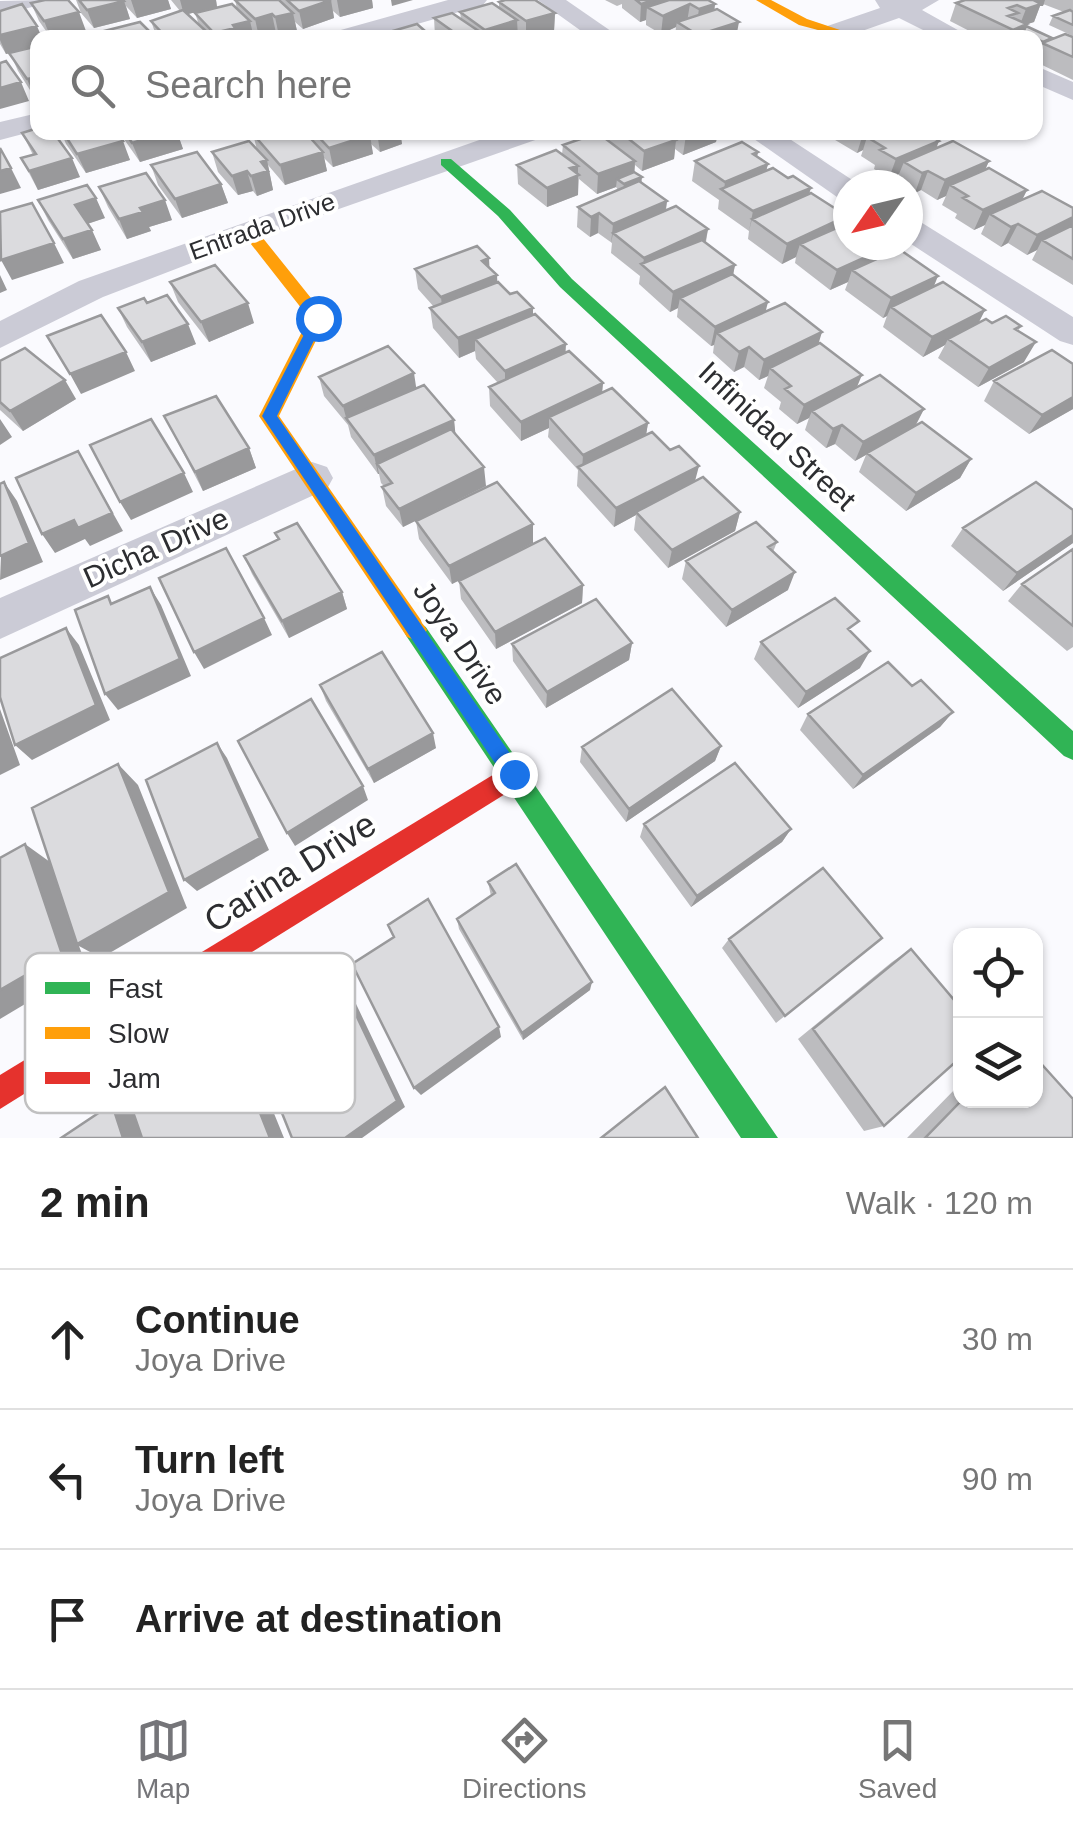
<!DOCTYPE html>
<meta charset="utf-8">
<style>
body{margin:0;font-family:Arial,sans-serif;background:#f6f6f6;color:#222}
.controls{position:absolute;right:30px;bottom:30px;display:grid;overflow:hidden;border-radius:20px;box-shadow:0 2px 8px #0004}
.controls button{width:90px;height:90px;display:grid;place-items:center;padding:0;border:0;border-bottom:2px solid #e0e0e0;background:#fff;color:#222;font:50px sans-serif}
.compass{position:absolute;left:833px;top:170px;width:90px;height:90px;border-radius:50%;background:#fff;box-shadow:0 2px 8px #0004;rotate:236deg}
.stop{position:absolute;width:30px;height:30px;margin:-22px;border:8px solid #1a73e8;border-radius:50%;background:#fff}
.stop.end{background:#1a73e8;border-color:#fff;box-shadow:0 2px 10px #0008}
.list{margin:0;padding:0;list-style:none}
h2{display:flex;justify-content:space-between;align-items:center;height:130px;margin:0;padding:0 40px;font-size:42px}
h2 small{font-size:32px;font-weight:400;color:#767676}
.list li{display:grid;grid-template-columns:65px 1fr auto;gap:30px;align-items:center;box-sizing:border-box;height:140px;padding:0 40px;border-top:2px solid #e0e0e0}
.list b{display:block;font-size:38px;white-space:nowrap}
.list p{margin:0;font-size:32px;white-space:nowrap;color:#767676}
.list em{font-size:32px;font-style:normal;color:#767676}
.icon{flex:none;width:55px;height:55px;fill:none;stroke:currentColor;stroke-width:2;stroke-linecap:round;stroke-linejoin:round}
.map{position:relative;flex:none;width:1073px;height:1138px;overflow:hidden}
.search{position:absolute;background:#fff;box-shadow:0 2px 8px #0004;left:30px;right:30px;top:30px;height:110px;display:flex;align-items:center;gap:25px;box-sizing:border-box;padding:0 35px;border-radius:20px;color:#767676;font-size:38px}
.sheet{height:550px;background:#fff}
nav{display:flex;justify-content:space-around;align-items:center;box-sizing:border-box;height:140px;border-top:2px solid #e0e0e0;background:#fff;font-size:28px;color:#767676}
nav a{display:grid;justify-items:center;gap:5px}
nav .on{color:#757579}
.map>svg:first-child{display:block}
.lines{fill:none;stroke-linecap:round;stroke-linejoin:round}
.street{fill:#cbcbd6;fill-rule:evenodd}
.fast{fill:#30b455;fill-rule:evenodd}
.slow{fill:#ff9f0a;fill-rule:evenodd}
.jam{fill:#e5322d;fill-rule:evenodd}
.wall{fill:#bcbcbf}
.shaded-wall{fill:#99999b}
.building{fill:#dbdbde;stroke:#99999b;stroke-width:2.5}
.route{fill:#1a73e8}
.labels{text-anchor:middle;stroke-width:8;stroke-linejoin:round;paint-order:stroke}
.far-street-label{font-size:25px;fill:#2d2e31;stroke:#fff}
.street-label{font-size:30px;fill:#2d2e31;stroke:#fff}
.near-street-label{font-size:35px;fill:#2d2e31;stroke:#fff}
.key{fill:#fff;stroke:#c0c0c1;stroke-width:2.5}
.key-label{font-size:28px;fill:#2d2e31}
</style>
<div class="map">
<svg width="1073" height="1138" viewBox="0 0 1073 1138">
<rect width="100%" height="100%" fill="#fafafe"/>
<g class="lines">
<path class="street" d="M44 0 40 5 0 15V1Z
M448 0H487L483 5 369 38H327L330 33Z
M538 0H566L621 38H591Z
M875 0H939L922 10 972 38H939L899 18 842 38H804L807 33 880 8Z
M1036 66 1073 82V100L1036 84Z
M38 113V130L0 140V122Z
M502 132H545L541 138 259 237 103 297 0 348V321L79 281Z
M744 132H779L860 185H848V199L837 197Z
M908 218 919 221 1073 317V345L1060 341 908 242Z
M312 462 327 467 333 478 327 489 0 639V598Z"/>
<path class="fast" d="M441 159H451L510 210 572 279 1073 731V760L1064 756 560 287 498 216 441 165Z
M415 620 423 623 778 1138H741L407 637 403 630 407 623Z"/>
<path class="slow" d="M756 0H771L807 19 843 31 837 35 799 25Z
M248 225 254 227 327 318 279 416 423 623 427 630 423 637 415 640 407 637 259 416 309 318 240 230Z"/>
<path class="jam" d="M514 762 523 765 527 774 523 783 0 1109V1075Z"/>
</g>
<path class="wall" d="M76 0H168L171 9 137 18 126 6 130 19 94 28 81 13Z
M171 0H216L217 7 188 14 199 25 195 13 237 9 235 0H372L373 8 340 17 333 11 334 18 303 29 295 22 297 31 279 36 276 33 259 37 252 30 254 38H157L151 21 180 11Z
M605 0H708L715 4 714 10 736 38H675L676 27 661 34 646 25V20L640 22 622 8V4L617 6Z
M965 0H1073V36L1049 25 1053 16 1064 12 1043 4 1040 6 1034 22 1026 24V26L1052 38 1073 37V80L1036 62 1038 51 1036 50V38H983L950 21 956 3Z
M499 2 555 13 554 31 532 38H524L517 33 518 38 435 36 434 18 461 19 460 12 499 8Z
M31 3 86 31 58 38H51L39 21Z
M0 11 38 38V98H35L18 71 10 53 6 54 0 44Z
M61 132H117L130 160 86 173 66 144Z
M119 132H177L183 149 140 162Z
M258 132H400L402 144 380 152 371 144 373 154 333 167 324 158 327 171 285 185 268 165 273 190 257 196 253 191 238 195 218 172 212 152 257 150 253 134Z
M610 132H718L716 142 683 155 675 149 674 159 642 171 635 165 634 172 641 183 667 201 666 211 708 229 706 242 735 265 733 275 766 311 819 343 857 387 924 409 916 425 971 459 960 478 906 511 859 472 866 455 855 461 835 444 826 448 805 430 809 418 797 424 779 409 781 402 764 388 768 376 759 380 744 367 734 372 713 353 714 345 711 346 677 317 678 308 670 312 639 284 640 276 611 253 612 243 598 233 590 237 577 227 578 207 618 190 616 187 597 194 579 179 578 195 547 207 518 184 517 165 562 154 563 145 609 141Z
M825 132H924L936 148 989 161 985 170 1027 190 1022 200 1073 208V285L1032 260 1037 250 1027 255 1008 243 1001 247 981 234 985 225 974 230 955 218 957 214 942 205 946 196 937 200 921 190 915 193 908 189V185H902L897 182 899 174 889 178 874 169 875 165 861 156 863 150 857 153 825 134Z
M22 133 80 177 38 190 21 158 33 155Z
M758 152 757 157 768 164 766 171 809 194 844 224 848 245H895L892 252 934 286 985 310 978 323 1021 326 1018 331 1024 362 978 387 938 358 945 345 923 357 883 327 887 316 883 318 845 290 848 282 830 290 795 263 796 257 782 264 748 239 749 231 718 209 719 200 692 181 695 161Z
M151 165 221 184 228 203 182 218 158 185Z
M99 187 172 220 149 227 151 231 127 239 108 207Z
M38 200 105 218 87 224 101 250 73 259 48 220Z
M489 258V268L497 282 533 314 566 352 603 383 602 392 648 423 646 434 695 481 740 512 735 531 668 568 634 530 636 515 614 527 577 486 578 470 548 437 549 428 521 441 490 406 489 387 498 383 476 359 475 351 459 358 433 328 430 308 434 307 418 289 415 269Z
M170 282 254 323 209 342 178 302Z
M147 303 196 344 151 362 127 327 118 308Z
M0 361 76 399 23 431 0 410Z
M319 377 417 388 454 420 455 434 486 486 403 527 386 506 382 487 384 486 381 483 379 474H378L351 437 348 425 324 396Z
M994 381 1073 409 1029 434 984 401Z
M164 416 249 448 256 468 203 491Z
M1073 510V543L1003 591 951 546 963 528Z
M416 521 533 524V543L452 584 419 539Z
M275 533 342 592 347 609 289 638 252 574 244 556 278 540Z
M777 542 773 552 788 590 726 627 682 579 686 561Z
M1073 549V647L1067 651 1008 601 1022 584Z
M459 581 583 585 582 603 496 649 461 599Z
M852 634 860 668 798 708 754 659 761 642Z
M632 643 629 660 546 708 513 661 512 644Z
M320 685 436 748 374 783 326 701Z
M912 686 953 712 940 727 853 789 800 730 808 714Z
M721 746 715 761 626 822 580 762 582 747Z
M644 824 791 829 782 842 691 907 640 837Z
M488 882 590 990 523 1040 459 929 457 919 491 896Z
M882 938 776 1023 722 948 729 939Z
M911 949 884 1126 864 1131 798 1039 892 962Z
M960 1084V1100H1036L1073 1138H907Z"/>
<path class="shaded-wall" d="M131 0H168L171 9 137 18Z
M180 0H216L217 7 184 15Z
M331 0 334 18 303 29 299 11Z
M337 0H372L373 8 340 17Z
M391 0H413L392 6Z
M655 0H686L690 4 687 22H677L676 27 661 34 663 16 647 7 646 20 640 22 641 4Z
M1036 0H1045L1043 6H1040L1034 22 1019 27 1026 9Z
M124 1 130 19 94 28 87 10Z
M715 4 713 22 696 28 699 9Z
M79 12 86 31 58 38H51L44 21Z
M293 13 297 31 279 36 275 17Z
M555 13 554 31 532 38H526V21Z
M272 14 276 33 259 37 255 19Z
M517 20 518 38H481L485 36V30Z
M250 21 254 38H216L214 33 233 25Z
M739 22 736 38H698V35Z
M1027 24 1021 38H1010L1013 30Z
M37 26 42 38H38V46L6 54 0 40V35Z
M148 30 151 38H132L131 35Z
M38 77V98H35L27 79Z
M21 82 29 101 0 109V88Z
M167 132H177L183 149 140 162 132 143Z
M181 132H204L183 139Z
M377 132H400L402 144 380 152Z
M694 132H718L716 142 683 155 686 135Z
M865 132H904L867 137 863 150 857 153 863 134Z
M370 135 373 154 333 167 329 148Z
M676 140 674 159 642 171 644 151Z
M123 141 130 160 86 173 77 154Z
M939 141 932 160 904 162 899 174 889 178 896 159Z
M323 152 327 171 285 185 280 165Z
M758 152 754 169 768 164 763 183 724 191 725 182 753 154Z
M72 158 80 177 38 190 29 171Z
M267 160 273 190 257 196 251 176 261 162Z
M635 161 634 180 642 177 641 187 623 194 624 184 617 179 616 187 597 194 598 174Z
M989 161 980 181 950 185 946 196 937 200 945 180Z
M578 166V195L547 207V188L570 168Z
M11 168 21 188 0 194V171Z
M247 171 253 191 238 195 232 176Z
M928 171 921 190 915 193 922 173Z
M221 184 228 203 182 218 175 199Z
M811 188 805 207 752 219 749 231 753 211Z
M1027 190 1017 210 990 214 985 225 974 230 983 210Z
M96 198 105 218 84 225 75 205Z
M165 200 172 220 149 227 151 231 127 239 119 219 140 208Z
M667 201 664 220 613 233 611 244 613 224Z
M599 213 598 233 590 237 591 217Z
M847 216 841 236 800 244 796 257 782 264 787 244Z
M1073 217V229L1042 240 1037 250 1027 255 1037 235Z
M1018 224 1008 243 1001 247 1011 227Z
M708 229 704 249 643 266 644 258Z
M92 230 101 250 73 259 63 239Z
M54 243 64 263 12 280 1 260Z
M892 245H895L888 263 852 270 848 282 830 290 837 270Z
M489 258 490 278 497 275 498 295 443 317 441 297 482 261Z
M735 265 731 285 680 298 678 308 670 312 673 292Z
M0 275 7 290 0 293Z
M938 276 930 296 891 307 887 316 883 318 891 298Z
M768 302 763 322 717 333 714 345 711 346 715 327Z
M248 303 254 323 209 342 201 322Z
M533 308V327L475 339V351L459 358 458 338Z
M985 310 975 330 948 339 945 345 923 357 932 337Z
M188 324 196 344 151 362 142 342Z
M822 332 816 352 770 368 768 376 759 380 764 360Z
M1036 342 1024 362 978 387 989 368Z
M566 344 565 363 505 391V371Z
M749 347 744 367 734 372 739 352Z
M126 352 135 371 81 394 70 374Z
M414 373 417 393 346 418 348 425 343 406Z
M862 375 854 394 812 411 809 418 797 424 804 405Z
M65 380 76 399 23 431 10 411Z
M603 383 601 403 549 417V428L521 441V422Z
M1073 397V409L1029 434 1042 415Z
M924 409 914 428 855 461 863 442Z
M0 419 12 437 0 445Z
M454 420 456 439 377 464 379 474H378L374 455Z
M648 423 645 442 582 471 583 455Z
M842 425 835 444 826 448 833 429Z
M249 448 256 468 203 491 195 472Z
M78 451 123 531 90 546 85 539 55 553 42 534Z
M971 459 960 478 906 511 916 493Z
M699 466 694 485 636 512V515L614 527 616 508Z
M484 467 486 486 403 527 399 509Z
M184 473 193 492 131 520 120 502Z
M4 482 17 501 43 562 0 580Z
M740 512 735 531 668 568 672 550Z
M533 524V543L452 584 449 566Z
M1073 535V543L1003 591 1017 573Z
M795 572 788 590 726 627 732 610Z
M583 585 582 603 496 649 495 632Z
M150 587 161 605 191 676 118 710 105 694Z
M342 592 347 609 289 638 282 621Z
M264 618 272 635 204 669 194 652Z
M66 628 79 645 110 720 32 760 15 745Z
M632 643 629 660 546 708 547 692Z
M870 651 860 668 798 708 806 692Z
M0 709 20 765 0 775Z
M953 712 940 727 853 789 863 775Z
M433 733 436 748 374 783 368 769Z
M217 743 227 758 269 850 197 891 184 880Z
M721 746 715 761 626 822 629 809Z
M118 764 138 785 187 908 101 958 79 946 87 967 0 1019V990L25 844 50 862Z
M363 786 368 800 295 846 287 833Z
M791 829 782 842 691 907 697 896Z
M337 975 348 987 405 1107 362 1138H345Z
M592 982 590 990 523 1040 522 1033Z
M499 1027 501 1037 421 1095 414 1088Z
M230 1037 247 1047 284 1138H270Z
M172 1055 192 1064 178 1071Z
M112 1104 136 1110 146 1138H123Z"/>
<path class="building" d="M45 0H68L79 12 44 21 31 3Z
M79 0H123L124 1 87 10Z
M235 0H279L293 13 275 17 272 14 255 19Z
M287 0H331L299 11Z
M505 0H535L555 13 526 21 499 2Z
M636 0H655L641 4Z
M669 0H708L715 4 699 9 690 4 663 16 647 7Z
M965 0H1033L1041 4 1026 9 1017 5 1008 8 1018 13 1008 16 1027 24 1013 30 956 3Z
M492 3 517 20 485 30 460 12Z
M22 4 37 26 0 35V11Z
M232 4 250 21 233 25 235 28 214 33 195 13Z
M717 9 739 22 698 35 677 22Z
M183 10 208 33 192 38H167L151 21Z
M1070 10 1073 12V25L1053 16Z
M452 13 486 36 481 38H446L444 36 455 33 434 18Z
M140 22 148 30 131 35 134 38H109L104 31Z
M417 24 433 38H386L382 34Z
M1026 26 1052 38 1043 42 1023 33Z
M586 34 592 38H575Z
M1065 34 1073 37V57L1042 43Z
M38 46V77L27 79 9 53Z
M6 61 21 82 0 88V63Z
M38 128V132H53L72 158 29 171 21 158 36 154 22 133Z
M63 132H117L123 141 77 154Z
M125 132H167L132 143Z
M258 132H305L323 152 280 165 253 134Z
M314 132H368L370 135 329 148Z
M620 132H666L676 140 644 151Z
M877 132H924L939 141 896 159 880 150 885 148 867 137Z
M598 133 635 161 598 174 563 145Z
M249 141 267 160 261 162 268 171 251 176 247 171 232 176 212 152Z
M953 141 989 161 945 180 928 171 922 173 904 162Z
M742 142 758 152 753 154 768 164 725 182 695 161Z
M0 148 11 168 0 171Z
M556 150 578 166 570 168 579 175 547 188 517 165Z
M197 152 221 184 175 199 151 165Z
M773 168 788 178 793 176 811 188 753 211 721 189Z
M989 168 1027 190 983 210 963 198 968 196 950 185Z
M634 172 642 177 624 184 617 179Z
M146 173 165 200 140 208 143 212 119 219 99 187Z
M639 181 667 201 613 224 599 213 591 217 578 207Z
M87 185 96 198 75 205 92 230 63 239 38 200Z
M1042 191 1073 208V217L1037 235 1018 224 1011 227 990 214Z
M811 193 847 216 787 244 752 219Z
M32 203 54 243 1 260 0 212Z
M676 206 708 229 644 258 613 233Z
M848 223V245H892L837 270 800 244Z
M1073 225V259L1042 240Z
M702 240 735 265 673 292 641 264Z
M477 246 489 258 482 261 497 275 441 297 415 269Z
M899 249 938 276 891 298 852 270Z
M215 265 248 303 201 322 170 282Z
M732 274 768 302 715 327 680 298Z
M498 282 510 294 517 292 533 308 458 338 430 308Z
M943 282 985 310 932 337 891 307Z
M167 295 188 324 142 342 118 308 144 298 147 303Z
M785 303 822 332 764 360 749 347 739 352 717 333Z
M535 314 566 344 505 371 475 339Z
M101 315 126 352 70 374 47 336Z
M1006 316 1021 326 1015 329 1036 342 989 368 948 339 986 319 992 323Z
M820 343 862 375 804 405 785 389 791 386 770 368Z
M388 346 414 373 343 406 319 377Z
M25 348 65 380 10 411 0 402V361Z
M1052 350 1073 364V397L1042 415 994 381Z
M569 351 603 383 521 422 489 387Z
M880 375 924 409 863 442 842 425 833 429 812 411Z
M424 385 454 420 374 455 346 418Z
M612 388 648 423 583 455 549 417Z
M216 396 249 448 195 472 164 416Z
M151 419 184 473 120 502 90 445Z
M922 422 971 459 916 493 867 453Z
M451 429 484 467 399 509 382 487 392 483 377 464Z
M652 432 670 450 679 446 699 466 616 508 578 467Z
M78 451 112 513 78 528 74 520 42 534 16 478Z
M703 477 740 512 672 550 636 512Z
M4 482 29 543 0 556V484Z
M497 482 533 524 449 566 416 521Z
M1036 482 1073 510V535L1017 573 963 528Z
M756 522 777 542 768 547 795 572 732 610 686 561Z
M297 523 342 592 282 621 244 556 279 539 275 533Z
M545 538 583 585 495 632 459 581Z
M226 548 264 618 194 652 159 578Z
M1073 549V626L1022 584Z
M150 587 180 659 105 694 75 610 108 596 111 604Z
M835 598 859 621 848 629 870 651 806 692 761 642Z
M596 599 632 643 547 692 512 644Z
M66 628 96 705 15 745 0 697V658Z
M382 652 433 733 368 769 320 685Z
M888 662 912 686 921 680 953 712 863 775 808 714Z
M672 689 721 746 629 809 582 747Z
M311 699 363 786 287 833 238 741Z
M217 743 260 838 184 880 146 780Z
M735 763 791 829 697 896 644 824Z
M118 764 169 892 77 944 32 808Z
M25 844 62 954 0 990V858Z
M516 864 592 982 522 1033 457 919 495 893 488 882Z
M823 868 882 938 785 1016 729 939Z
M428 899 499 1027 414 1088 352 964 394 937 388 925Z
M911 949 960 1007V1058L884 1126 813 1029Z
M337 975 397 1101 345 1138H292L249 1031Z
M230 1037 270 1138H142L124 1086 172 1055 178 1071Z
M1036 1058 1073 1099V1138H925L962 1100H1036Z
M665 1087 698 1138H601Z
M112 1104 123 1138H61Z"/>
<path class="route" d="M314 315 325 318 277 416 520 768V781H507L262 416Z"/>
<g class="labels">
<g class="far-street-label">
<text transform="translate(262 226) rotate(-20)" y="9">Entrada Drive</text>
</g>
<g class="street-label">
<text transform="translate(777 436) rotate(43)" y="10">Infinidad Street</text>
<text transform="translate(156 548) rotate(-24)" y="10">Dicha Drive</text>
<text transform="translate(460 643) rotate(56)" y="10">Joya Drive</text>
</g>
<g class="near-street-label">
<text transform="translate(290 872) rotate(-32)" y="12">Carina Drive</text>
</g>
</g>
<rect x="25" y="953" width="330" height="160" rx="15" class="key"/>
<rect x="45" y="982" width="45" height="12" fill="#30b455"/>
<rect x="45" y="1027" width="45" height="12" fill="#ff9f0a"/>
<rect x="45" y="1072" width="45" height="12" fill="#e5322d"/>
<g class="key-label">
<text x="108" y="998">Fast</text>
<text x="108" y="1043">Slow</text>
<text x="108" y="1088">Jam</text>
</g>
</svg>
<div class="controls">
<button><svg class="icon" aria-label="locate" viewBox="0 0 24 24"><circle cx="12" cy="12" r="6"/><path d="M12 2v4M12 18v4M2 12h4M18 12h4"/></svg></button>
<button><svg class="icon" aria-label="layers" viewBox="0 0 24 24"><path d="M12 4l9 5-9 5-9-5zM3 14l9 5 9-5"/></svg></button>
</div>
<svg class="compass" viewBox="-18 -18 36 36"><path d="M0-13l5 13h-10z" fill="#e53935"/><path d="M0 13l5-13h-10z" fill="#767676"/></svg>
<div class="stop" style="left:318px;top:318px"></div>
<div class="stop end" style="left:514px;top:774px"></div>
<div class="search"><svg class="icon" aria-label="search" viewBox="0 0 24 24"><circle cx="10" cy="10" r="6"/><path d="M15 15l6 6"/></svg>Search here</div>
</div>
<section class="sheet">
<h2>2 min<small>Walk · 120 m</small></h2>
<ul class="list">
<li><svg class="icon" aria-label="ahead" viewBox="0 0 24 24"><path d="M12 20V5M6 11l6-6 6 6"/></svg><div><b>Continue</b><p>Joya Drive</p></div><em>30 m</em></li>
<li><svg class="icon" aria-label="left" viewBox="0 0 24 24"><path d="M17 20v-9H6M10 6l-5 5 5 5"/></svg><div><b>Turn left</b><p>Joya Drive</p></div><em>90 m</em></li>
<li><svg class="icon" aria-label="arrive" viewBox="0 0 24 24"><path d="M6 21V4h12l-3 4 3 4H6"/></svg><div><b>Arrive at destination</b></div></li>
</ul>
</section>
<nav>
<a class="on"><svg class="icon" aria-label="map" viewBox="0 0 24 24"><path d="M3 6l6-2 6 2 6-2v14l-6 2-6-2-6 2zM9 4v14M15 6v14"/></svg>Map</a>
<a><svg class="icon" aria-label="directions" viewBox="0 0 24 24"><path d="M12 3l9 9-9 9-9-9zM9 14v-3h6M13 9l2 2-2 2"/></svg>Directions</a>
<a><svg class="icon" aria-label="saved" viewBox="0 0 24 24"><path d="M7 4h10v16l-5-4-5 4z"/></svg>Saved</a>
</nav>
